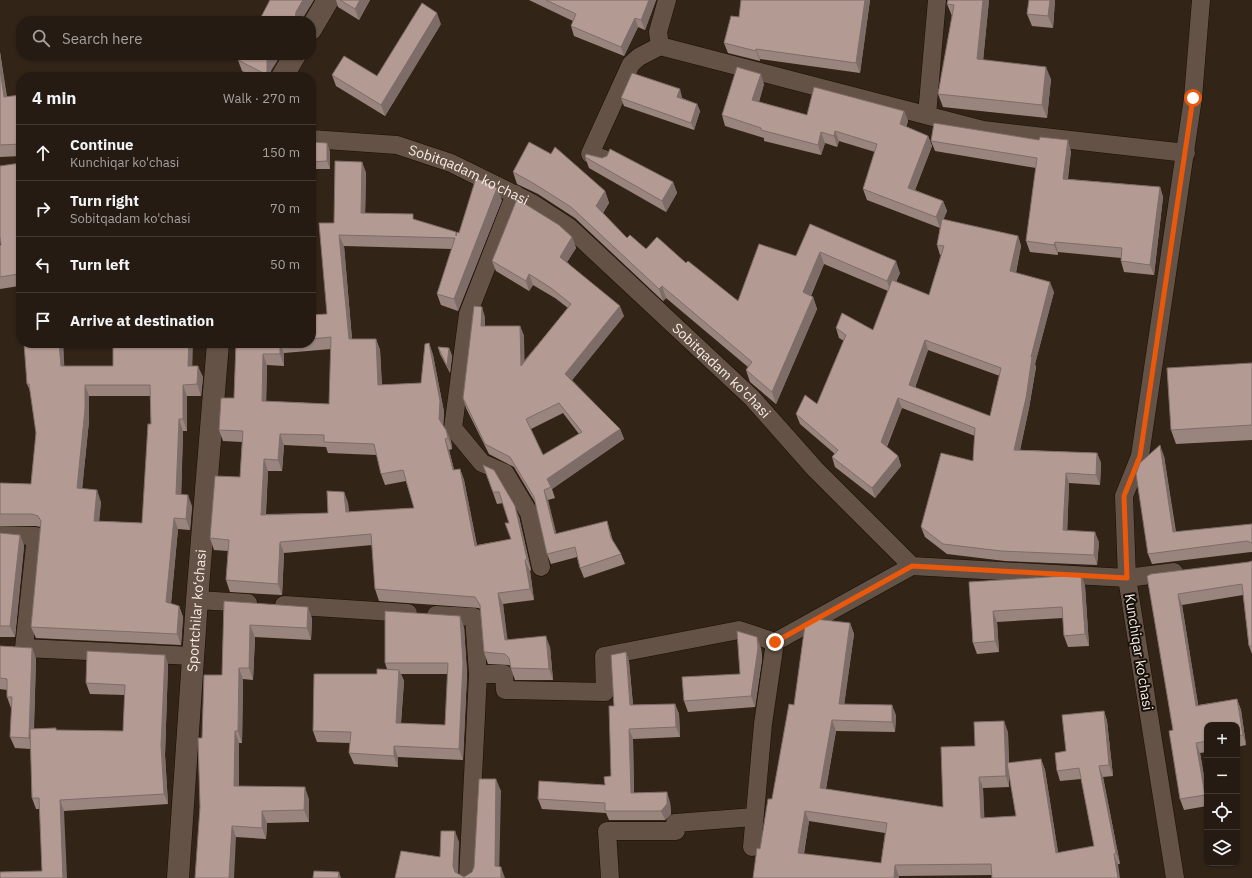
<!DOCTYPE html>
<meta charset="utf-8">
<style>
body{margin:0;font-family:"IBM Plex Sans",sans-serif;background:#322820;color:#f1f3f6}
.controls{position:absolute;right:12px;bottom:12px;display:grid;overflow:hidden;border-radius:8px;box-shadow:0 1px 3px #0004}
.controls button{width:36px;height:36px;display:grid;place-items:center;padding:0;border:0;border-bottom:1px solid #423932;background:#261b12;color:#f1f3f6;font:20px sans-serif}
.stop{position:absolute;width:12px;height:12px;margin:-9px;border:3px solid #ea580c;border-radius:50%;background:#fff}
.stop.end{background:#ea580c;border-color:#fff;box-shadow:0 1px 4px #0008}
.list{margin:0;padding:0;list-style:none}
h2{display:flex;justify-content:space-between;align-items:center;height:52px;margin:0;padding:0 16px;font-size:17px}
h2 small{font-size:13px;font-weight:400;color:#a4a19f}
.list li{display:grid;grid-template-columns:26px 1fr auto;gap:12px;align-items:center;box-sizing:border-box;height:56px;padding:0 16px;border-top:1px solid #423932}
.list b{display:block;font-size:15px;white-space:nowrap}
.list p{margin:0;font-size:13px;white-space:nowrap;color:#a4a19f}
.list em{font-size:13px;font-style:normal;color:#a4a19f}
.icon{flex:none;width:22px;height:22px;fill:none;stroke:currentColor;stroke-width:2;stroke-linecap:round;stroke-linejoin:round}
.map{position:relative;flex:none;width:1252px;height:878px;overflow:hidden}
.search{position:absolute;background:#261b12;box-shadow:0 1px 3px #0004;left:16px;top:16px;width:300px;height:44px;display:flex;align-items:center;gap:10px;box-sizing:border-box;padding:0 14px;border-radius:16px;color:#a4a19f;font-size:15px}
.panel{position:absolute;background:#261b12;box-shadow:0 1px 3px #0004;left:16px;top:72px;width:300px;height:276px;border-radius:16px}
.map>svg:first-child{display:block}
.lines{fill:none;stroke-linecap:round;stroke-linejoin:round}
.street-casing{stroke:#1a0d03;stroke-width:19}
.secondary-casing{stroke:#1a0d03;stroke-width:23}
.street{stroke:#635245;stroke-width:18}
.secondary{stroke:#635245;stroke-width:22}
.wall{fill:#9a857e;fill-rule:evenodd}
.shaded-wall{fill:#7d6c67}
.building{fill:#b39b93;stroke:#7d6c67;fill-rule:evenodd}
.route{stroke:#ea580c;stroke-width:5}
.labels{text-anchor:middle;stroke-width:4;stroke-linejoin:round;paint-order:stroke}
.street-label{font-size:14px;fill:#f6ece4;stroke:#150f09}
</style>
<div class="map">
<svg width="1252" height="878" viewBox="0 0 1252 878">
<rect width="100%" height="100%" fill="#332418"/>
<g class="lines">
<defs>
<g id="street">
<path d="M667 0 658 32 660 46 983 130 1186 153"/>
<path d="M927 115 937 0"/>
<path id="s1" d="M311 139 397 145 451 163 532 203 569 227 752 398 815 469 912 566 1127 578 1174 572"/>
<path d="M604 159 590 154 631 64 639 57 660 46"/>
<path d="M515 194 468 314 453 428 482 463 505 473 529 513 541 567"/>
<path d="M0 535 36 536 24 648 193 656"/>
<path d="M197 600 248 603"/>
<path d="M284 605 408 613"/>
<path d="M436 615 474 617 478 674 468 878"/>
<path d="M478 674H504L505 690 605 692 604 656 739 630 775 642"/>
<path d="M752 847 763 724 775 642 912 566"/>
<path d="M610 878 607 831H676L675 823 754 817"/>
<path d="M1175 878 1127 578 1124 496 1140 456 1193 98 1201 0"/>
</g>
<g id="secondary">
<path d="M311 29 328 0"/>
<path d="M282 77 295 55"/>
<path id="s2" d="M178 878 197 600 218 343"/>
</g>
</defs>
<use href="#street" class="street-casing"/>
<use href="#secondary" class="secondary-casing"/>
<use href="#street" class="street"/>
<use href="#secondary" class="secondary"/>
</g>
<path class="wall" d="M336 0H370L359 20 338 7Z
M529 0H656L645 30 638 27 624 56 574 36 571 26 573 21Z
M741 0H870L860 73 760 59V61L728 53 724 43 739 17Z
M989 0 983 60 1051 79 1047 118 943 107 938 94 952 16 947 4Z
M1029 0H1055L1053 28 1032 26 1027 14Z
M441 24 385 116 336 86 332 75 377 76Z
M0 52 7 97 21 95V156L0 157Z
M238 60 271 71V77H254L242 71Z
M764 84 759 102 807 115 904 111 908 121 906 127 928 136 932 146 915 190 943 201 947 211 943 220 1018 236 1021 246 1016 273 1054 292 1035 364 1036 367 1029 408 1020 450 1097 453 1101 463 1100 485 1069 483 1067 531 1099 542 1097 565 1005 561 947 554 925 537 921 527 973 461 975 436 902 408 887 447 898 456 901 466 875 498 835 467 832 457 835 454 800 424 796 414 817 404 844 341 839 338 836 328 873 330 888 291 824 264 811 296 813 297 817 309 776 404 750 382 746 370 748 367 666 298 663 301 575 218 538 194 517 184 513 172 605 191 609 203 603 213 627 238 646 249 686 263 738 301 796 256 810 224 900 273 896 282 929 295 941 255H940L937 245 940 228 867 200 863 189 875 152 839 141 837 147 825 143 821 155 764 141V138L725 126 722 115ZM928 350 1000 376 990 416 915 388Z
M682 97V98L697 104 700 111 694 130 624 106 621 98Z
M931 141 1071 151 1068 179 1160 187 1163 197 1154 275 1124 272 1121 261V258L1058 252V255L1030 252 1026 241 1036 168 935 151Z
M311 142 330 151V169H311Z
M585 157 673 182 677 193 666 212 589 168Z
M362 162 366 173 365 213 416 220 457 233H459L502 200 458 311 441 305 437 294 452 249 344 246 352 339H376L380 350 382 385 421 383 429 343 433 355 444 412 443 426 446 430 451 441 452 449 449 450 454 470 460 469 464 480 477 545 511 539 509 523 503 503 497 504 483 465 519 517 531 570 530 571 534 600 503 604 507 640 550 647 553 680H515L510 666 509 665 488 664 484 652 481 610 479 608 379 601 375 589 372 545 284 553 282 595 230 592 226 580 228 551 214 550 210 538 240 477 242 442 223 441 219 430 234 398 236 343H311V315L327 314 334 223ZM331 349 329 404 266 401 267 365 284 366V353ZM284 445 326 447 328 453 377 455 381 474 385 485 406 481 414 508 349 512 348 503 344 492 328 513 266 514 268 471H282Z
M21 163 19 286 0 289V246L1 245Z
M572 237 576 248 567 262 624 316 572 380 620 429 624 439 552 489 555 498 548 500 556 534 610 531 613 541 621 554 625 564 584 578 580 568 577 557 551 564 547 554 536 504 514 467 489 454 466 408 463 398 485 317V326H520L524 336V361L568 308 555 298 533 285 529 291 496 271 492 261ZM563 413 579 434 543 455 531 429Z
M63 343 64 366H193L203 377 201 396H187V431H183L181 494 192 506 190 530 178 529 171 604 179 606 183 617 181 645 36 638 31 627 41 527 36 526H0V483L31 484 36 433 31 393 27 384ZM89 396H150L151 424 142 523 99 521 101 502 82 489 89 421Z
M438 347 449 348 452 356 450 373 440 354Z
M1252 363V440L1176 444 1171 430Z
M1164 456 1176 532 1252 524V552H1251L1152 564 1148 554Z
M0 533 20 535 24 546 15 637H0Z
M1252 561V654L1249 646 1243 595 1182 605 1198 705 1237 699 1241 710 1246 745 1237 747V725H1207V752L1200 753 1207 794V806L1184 810 1180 799 1173 730 1147 576 1249 562Z
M1081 575 1085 586 1089 646 1068 647 1064 636 1063 618 997 622 999 652 977 654 973 643 969 582Z
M224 601 312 618 311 640 255 637 253 680 243 679 242 743H239V786L309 799V822L267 823 266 839 236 837 200 807 202 738 222 675Z
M850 623 854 634 844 704 896 715 895 732 836 731 826 789 943 807 975 746 1008 732 1009 763 1041 759 1045 770 1058 853 1094 846 1081 779 1060 781 1057 771 1066 751 1104 711 1107 721 1113 776 1103 777 1120 864 991 875 899 876V878H753L794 705ZM1009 773 1016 816 984 818 983 788 1009 787ZM809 821 885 833 881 863 804 854Z
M464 627 467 674 463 760 398 757V767L354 764 349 753 350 743 317 742 313 731 377 674 387 669 385 663ZM401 674H448L445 725 401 723 404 681Z
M0 646 32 648 36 659 34 729 57 730 123 731 125 695 90 694 86 683 165 655 168 665 165 755 168 804 64 811 42 871 40 809H36L32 798 31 749 15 748 10 737 12 708H11L7 697V690L0 689Z
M761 648 762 659 755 707 688 712 684 701 740 674Z
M626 652 629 662 633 705 675 704 679 714 680 737 633 739 634 793 670 802 671 814 665 820H609L606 813 542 809 538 799 605 785 611 776 614 706Z"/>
<path class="shaded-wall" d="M303 0H314L301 21H295L296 12Z
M360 0H370L359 20 355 9Z
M649 0H656L645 30 641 20Z
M865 0H870L860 73 856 63Z
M983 0H989L982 72 977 59Z
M1050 0H1055L1053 28 1048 16Z
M437 13 441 24 385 116 381 105Z
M635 18 638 27 624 56 621 47Z
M756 49 760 59V61L756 51Z
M0 52 8 109 4 97 0 69Z
M270 55H281L271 71V77H267V60Z
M1046 67 1051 79 1047 118 1042 105Z
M761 74 764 84 756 111 752 100Z
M680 89 682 97 680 104 677 97Z
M697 104 700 111 694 130 691 123Z
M904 111 908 121 904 135 900 124Z
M835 131 839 141 837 147 834 136Z
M821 132 825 143 821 155 818 145Z
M928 136 932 146 912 198 908 188Z
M1068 140 1071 151 1066 189 1063 179Z
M327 143 330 151V169L327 161Z
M362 162 366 173 365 224 361 213Z
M673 182 677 193 666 212 662 201Z
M1160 187 1163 197 1154 275 1150 265Z
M497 188 502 200 458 311 454 299Z
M605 191 609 203 600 218 596 206Z
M943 201 947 211 940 228 936 217Z
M339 235 344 246 353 351 349 339Z
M1018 236 1021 246 1014 281 1010 271Z
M572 237 576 248 564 267 560 257Z
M1055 242 1058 252V255L1054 245Z
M820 252 824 264 807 304 803 292Z
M896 261 900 273 891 293 887 281Z
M529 274 533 285 529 291 526 281Z
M1050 282 1054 292 1035 364 1036 367 1029 408 1018 460 1014 450 1031 357Z
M662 286 666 298 663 301 659 289Z
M813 297 817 309 776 404 772 392Z
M620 306 624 316 569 384 565 374Z
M482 307 485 317V336L481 326Z
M520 326 524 336 525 376 521 366Z
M376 339 380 350 382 396 378 385Z
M925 340 928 350 912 395 909 385Z
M59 343H63L65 377 61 366Z
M189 343H193L192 377 188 366Z
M280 343 284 353V366L280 354Z
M429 343 433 355 444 412 443 431 439 419Z
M449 348 452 356 450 373 447 366Z
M263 354 267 365 266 412 262 401Z
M198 366 203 377 201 396 197 384Z
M85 385 89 396V421L81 500 77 488Z
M183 385 187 396V431L183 419Z
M898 398 902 408 884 452 881 442Z
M179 419 183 431 181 506 176 494Z
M620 429 624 439 552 489 547 479Z
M446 430 451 441 452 449 448 438Z
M280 434 284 445 282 471 278 460Z
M445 439 449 450 457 481 453 470Z
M1160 445 1164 456 1177 543 1173 532Z
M1097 453 1101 463 1100 485 1096 475Z
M898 456 901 466 875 498 872 488Z
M264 459 268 471 265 526 261 515Z
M460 469 464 480 479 557 475 546Z
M1066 473 1069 483 1067 540 1063 530Z
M97 490 101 502 98 532 94 521Z
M544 490 548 500 559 544 555 534Z
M344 492 348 503 350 523 346 512Z
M188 495 192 506 190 530 186 519Z
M515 506 519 517 531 570 527 559Z
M174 518 178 529 170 613 166 602Z
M607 521 610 531 614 548 611 538Z
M1095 532 1099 542 1097 565 1094 555Z
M20 535 24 546 15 637 10 626Z
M280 542 284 553 282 595 278 584Z
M525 560 530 571 534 600 530 589Z
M1081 575 1085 586 1089 646 1085 634Z
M498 593 503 604 509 651 505 640Z
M1178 594 1182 605 1200 716 1196 706Z
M179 606 183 617 181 645 177 634Z
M308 607 312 618 311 640 307 628Z
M993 611 997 622 999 652 995 641Z
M460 616 464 627 467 674 463 760 459 749Z
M850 623 854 634 843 714 839 704Z
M250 625 255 637 253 680 249 668Z
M546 636 550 647 553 680 549 669Z
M757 637 761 648 762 659 755 707 751 696Z
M32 648 36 659 33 749 29 738Z
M626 652 629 662 634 715 630 705Z
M165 655 168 665 165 755 168 804 164 794 161 745Z
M239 668 243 679 242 743 238 731Z
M399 670 404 681 400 734 396 723Z
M1237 699 1241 710 1246 745 1243 735Z
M675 704 679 714 680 737 676 727Z
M892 705 896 715 895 732 892 722Z
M1104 711 1107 721 1113 776 1109 765Z
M832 720 836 731 824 799 820 788Z
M1004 721 1008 732 1009 787 1006 776Z
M629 729 633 739 634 803 631 793Z
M235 731 239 743V798L234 786Z
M1196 743 1200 753 1207 794V800L1205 795Z
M394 746 398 757V767L394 756Z
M1041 759 1045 770 1060 864 1056 853Z
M1099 766 1103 777 1120 864 1116 853Z
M979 777 983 788 985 829 981 818Z
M496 779 501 791 499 878 495 866Z
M305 787 309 799V822L304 810Z
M667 792 670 802 671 814 665 820 661 811Z
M60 800 64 811 67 878H63Z
M262 811 267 823 266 839 262 828Z
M805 811 809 821 802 864 798 853Z
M232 826 236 837 234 878H229Z
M455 831 459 842 458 878 455 872 453 866Z
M1114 854 1118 864 1120 878H1118Z
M895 865 899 876V878H894Z
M501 867 505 878H501Z
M339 872 341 878H338Z"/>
<path class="building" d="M270 0H303L296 12 295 21H259Z
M340 0H360L355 9Z
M546 0H649L641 20 635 18 621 47 571 26 576 14Z
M741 0H865L856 63 756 49V51L724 43 731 16 739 17Z
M948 0H983L977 59 1046 67 1042 105 938 94 954 5 947 4Z
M1029 0H1050L1048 16 1027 14Z
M422 3 437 13 381 105 332 75 344 56 377 76Z
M241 55H270L267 60V75L238 60Z
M737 67 761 74 752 100 807 115 814 87 904 111 900 124 928 136 908 188 943 201 936 217 863 189 877 144 835 131 834 136 821 132 818 145 761 130V128L722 115Z
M0 69 4 97 21 95V144L0 145Z
M632 73 680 89 677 97 697 104 691 123 621 98Z
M934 123 1039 140 1040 137 1068 140 1063 179 1160 187 1150 265 1121 261 1122 248 1055 242 1054 245 1026 241 1037 158 931 141Z
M311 142 327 143V161L311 162Z
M529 142 551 154 555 147 605 191 596 206 627 238 630 235 646 249 657 237 686 263 688 261 738 301 759 244 796 256 810 224 896 261 887 281 820 252 803 292 813 297 772 392 746 370 752 362 662 286 659 289 571 207 533 183 513 172Z
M610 149 673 182 662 201 585 157 586 154 602 158 607 156Z
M335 161 362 162 361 213 413 214V219L456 232V236L457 232 459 233 476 178 497 188 454 299 437 294 455 238 339 235 349 339H376L378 385 421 383 425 344 429 343 440 401 439 419 446 430 448 438 445 439 453 470 460 469 475 546 511 539 505 523H509L499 492H493L483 465 494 470 515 506 527 559 525 560 530 589 498 593 505 640 546 636 549 669 511 668 509 658 505 654 484 652 480 605 475 597 375 589 371 534 280 542 278 584 226 580 229 540 210 538 215 476 240 477 243 431 219 430 221 398H234L236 343H280V354H263L262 401 329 404 331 337 311 339V315L327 314 319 223H334ZM280 434 324 435V442L374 444 381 474 403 470 414 508 346 512 344 492 327 491 328 513 261 515 264 459 278 460Z
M21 163V309L18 274 0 277V246L1 245 0 237V166Z
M517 199 559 225 572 237 560 257 620 306 565 374 620 429 547 479 551 487 544 490 555 534 607 521 611 538 621 554 580 568 575 547 547 554 534 497 510 457 485 444 463 398 474 306 482 307 481 326H520L521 366 571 304 551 288 529 274 526 281 492 261ZM559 403 582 432 543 455 526 419Z
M942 219 1018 236 1010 271 1050 282 1031 357H1032L1026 398 1014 450 1097 453 1096 475 1066 473 1063 530 1095 532 1094 555 1001 551 943 544 921 527 941 453 973 461 975 428 898 398 881 442 898 456 872 488 832 457 838 450 796 414 805 395 817 404 846 335 836 328 842 313 873 330 892 280 929 295 944 246 937 245ZM925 340 1001 368 990 416 909 385Z
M24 343H59L61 366H113V345H158V343H189L188 366H198V367L197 384 183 385V419H179L176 494 188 495 186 519 174 518 166 602 179 606 177 634 31 627 41 521 38 516 32 514H0V483L31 484 36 433 29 384H27ZM85 385H150L151 424H148L142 523 94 521 97 490 77 488 85 409Z
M438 347 449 348 447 366Z
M1252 363V425L1171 430 1167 368Z
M1160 445 1173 532 1252 524V543L1247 541 1148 554 1136 474 1140 463Z
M0 533 20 535 10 626H0Z
M1252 561V646H1249L1242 584 1178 594 1196 706 1237 699 1243 735 1237 736V725H1207V741L1196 743 1205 795 1180 799 1169 731 1173 730 1147 576 1151 574 1249 562Z
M1081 575 1085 634 1064 636 1062 607 993 611 995 641 973 643 969 582Z
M224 601 308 607 307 628 250 625 249 668H239L238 731H235L234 786 305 787 304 810 262 811V828L232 826 229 878H195L200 807 198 738H202L204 675H222Z
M385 611 460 616 463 663 459 749 394 746V756L349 753 351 732 313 731 314 674H377V669L399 670 396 723 445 725 448 663H385Z
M815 619 850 623 839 704 892 705V722L832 720 820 788 943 807 941 747 975 746 974 722 1004 721 1006 776 979 777 981 818 1016 816 1007 763 1041 759 1056 853 1094 846 1079 768 1057 771 1055 753 1066 751 1062 715 1104 711 1109 765 1099 766 1116 853 1114 854 1118 878H992L991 864 895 865 894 878H753L757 848 760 849 768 799H772L789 704 794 705 805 625ZM805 811 887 823 881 863 798 853Z
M737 631 757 637 758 648 751 696 684 701 682 677 740 674Z
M0 646 32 648 29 738 10 737 12 697H7V679L0 678Z
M87 651 165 655 161 745 164 794 60 800 63 878H0V872L42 871 39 798H32L30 729 56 728V730L123 731 125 685 86 683Z
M626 652 630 705 675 704 676 727 629 729 631 793 667 792V804L661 811H605V803L538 799 539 781 605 785 604 777 611 776 609 706H614L611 655Z
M479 779H496L495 866 501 867V878H395L401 851 440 857 441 831H455L453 866 455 872 464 877 472 872 474 867Z
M314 871 339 872 338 878H313Z"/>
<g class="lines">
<path class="route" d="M775 642 912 566 1127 578 1124 496 1140 456 1193 98"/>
</g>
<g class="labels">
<g class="street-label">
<text dy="5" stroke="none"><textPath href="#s1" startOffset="164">Sobitqadam ko'chasi</textPath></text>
<text dy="5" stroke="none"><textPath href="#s1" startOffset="487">Sobitqadam ko'chasi</textPath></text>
<text dy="5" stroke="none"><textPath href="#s2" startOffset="268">Sportchilar ko‘chasi</textPath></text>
<text transform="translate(1139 652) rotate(81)" y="5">Kunchiqar ko'chasi</text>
</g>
</g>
</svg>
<div class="controls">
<button>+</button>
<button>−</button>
<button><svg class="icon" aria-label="locate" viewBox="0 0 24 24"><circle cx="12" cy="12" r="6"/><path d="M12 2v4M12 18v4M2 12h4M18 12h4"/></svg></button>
<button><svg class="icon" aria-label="layers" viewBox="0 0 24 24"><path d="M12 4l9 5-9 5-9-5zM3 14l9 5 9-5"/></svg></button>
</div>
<div class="stop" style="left:1193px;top:98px"></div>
<div class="stop end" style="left:775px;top:642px"></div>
<div class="search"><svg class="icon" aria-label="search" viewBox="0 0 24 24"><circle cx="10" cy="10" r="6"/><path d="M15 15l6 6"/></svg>Search here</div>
<section class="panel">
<h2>4 min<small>Walk · 270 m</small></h2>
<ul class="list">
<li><svg class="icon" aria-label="ahead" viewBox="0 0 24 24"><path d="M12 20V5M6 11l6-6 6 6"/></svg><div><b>Continue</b><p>Kunchiqar ko'chasi</p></div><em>150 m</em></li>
<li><svg class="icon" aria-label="right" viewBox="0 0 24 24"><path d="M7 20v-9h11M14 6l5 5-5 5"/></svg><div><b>Turn right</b><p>Sobitqadam ko'chasi</p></div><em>70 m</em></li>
<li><svg class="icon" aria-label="left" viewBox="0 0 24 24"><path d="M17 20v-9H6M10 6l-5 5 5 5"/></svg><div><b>Turn left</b></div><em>50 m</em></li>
<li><svg class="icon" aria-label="arrive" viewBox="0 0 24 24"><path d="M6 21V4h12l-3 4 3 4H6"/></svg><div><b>Arrive at destination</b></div></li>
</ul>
</section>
</div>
